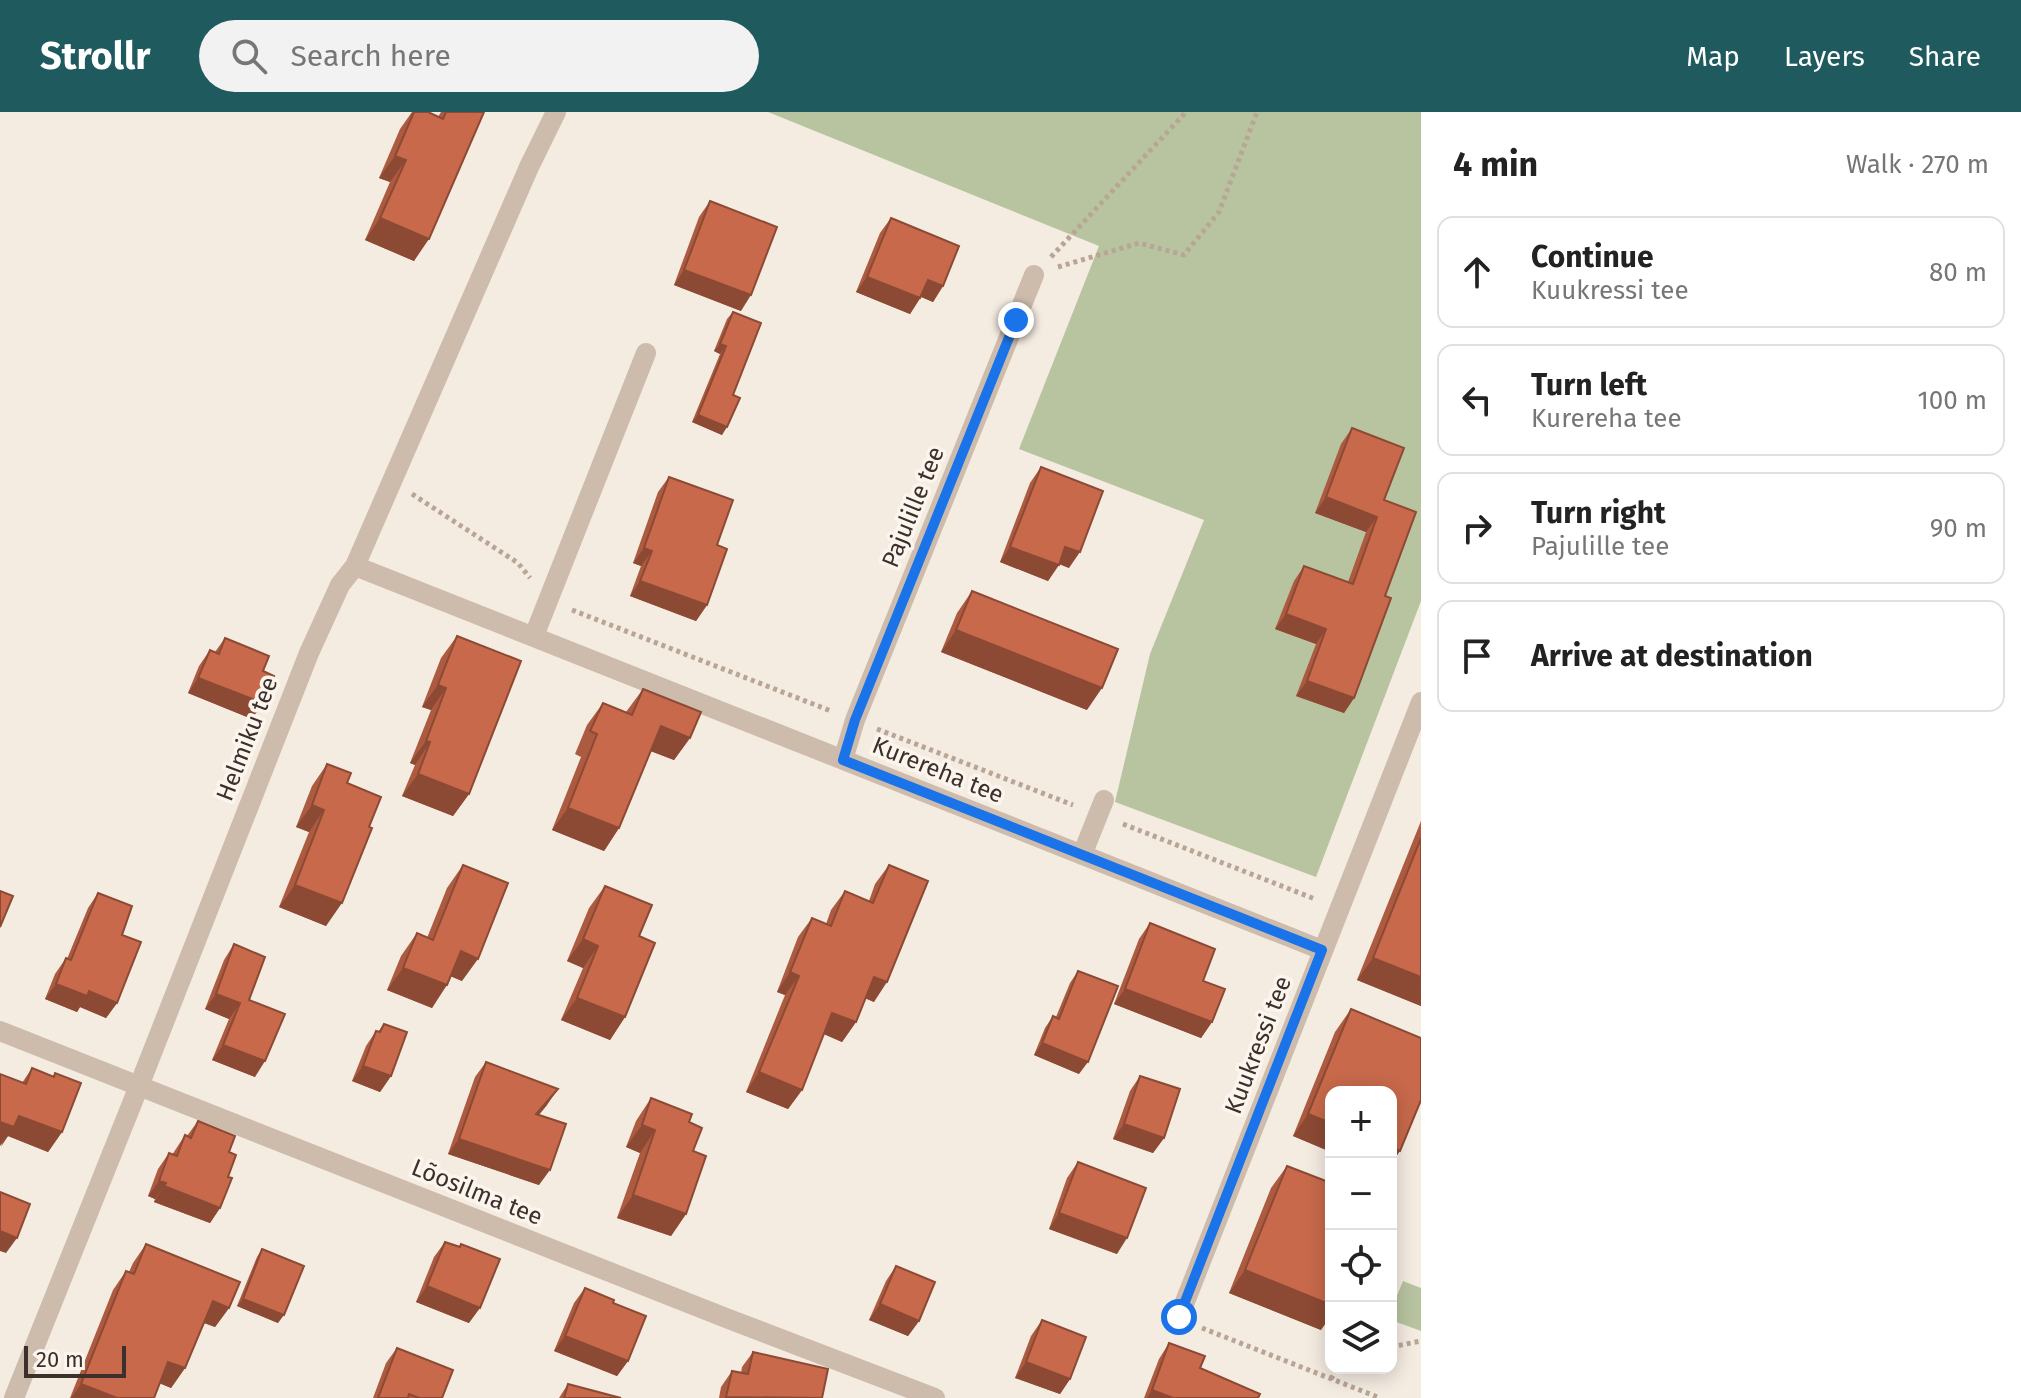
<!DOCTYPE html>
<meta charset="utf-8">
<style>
body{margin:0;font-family:"Fira Sans",sans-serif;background:#f2f2f2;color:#222}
.controls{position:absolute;right:24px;bottom:24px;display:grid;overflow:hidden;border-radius:16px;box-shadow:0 4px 20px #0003}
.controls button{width:72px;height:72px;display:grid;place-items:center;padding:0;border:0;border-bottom:2px solid #e0e0e0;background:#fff;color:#222;font:40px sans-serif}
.scale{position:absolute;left:24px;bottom:20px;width:102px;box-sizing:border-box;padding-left:8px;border:4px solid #3b302b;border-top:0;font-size:22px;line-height:28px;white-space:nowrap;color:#3b302b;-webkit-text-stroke:6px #fbf5ee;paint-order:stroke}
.stop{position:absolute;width:24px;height:24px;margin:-18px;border:6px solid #1a73e8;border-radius:50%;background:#fff}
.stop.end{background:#1a73e8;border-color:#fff;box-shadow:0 2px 8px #0008}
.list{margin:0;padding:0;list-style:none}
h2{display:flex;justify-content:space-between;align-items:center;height:104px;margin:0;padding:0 32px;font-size:34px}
h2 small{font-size:26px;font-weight:400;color:#767676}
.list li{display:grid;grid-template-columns:52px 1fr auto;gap:24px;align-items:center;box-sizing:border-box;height:112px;margin:0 16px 16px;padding:0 16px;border:2px solid #e0e0e0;border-radius:16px}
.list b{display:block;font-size:30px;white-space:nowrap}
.list p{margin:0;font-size:26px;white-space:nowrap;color:#767676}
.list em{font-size:26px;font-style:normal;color:#767676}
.icon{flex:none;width:44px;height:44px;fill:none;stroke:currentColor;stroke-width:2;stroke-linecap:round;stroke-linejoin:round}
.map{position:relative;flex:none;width:1421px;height:1286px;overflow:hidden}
header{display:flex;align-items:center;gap:48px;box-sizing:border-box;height:112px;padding:0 40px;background:#1f5a5e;color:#fff}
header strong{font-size:38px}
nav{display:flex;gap:44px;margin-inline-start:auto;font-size:28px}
.search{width:560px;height:72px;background:#f2f2f2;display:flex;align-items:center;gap:20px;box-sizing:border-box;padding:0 28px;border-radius:44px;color:#767676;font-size:30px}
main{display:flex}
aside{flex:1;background:#fff}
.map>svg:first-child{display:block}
.green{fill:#b8c4a0}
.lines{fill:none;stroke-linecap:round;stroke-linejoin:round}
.path{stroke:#b9a596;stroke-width:5;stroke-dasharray:4 4;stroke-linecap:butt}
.minor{stroke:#cdbbac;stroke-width:20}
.wall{fill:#ac5a40}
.shaded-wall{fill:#8c4a34}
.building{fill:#c8694b;stroke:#8c4a34;stroke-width:2}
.route{stroke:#1a73e8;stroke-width:10}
.labels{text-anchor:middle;stroke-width:7;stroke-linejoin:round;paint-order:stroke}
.street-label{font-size:24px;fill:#3b302b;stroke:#fbf5ee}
</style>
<header>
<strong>Strollr</strong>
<div class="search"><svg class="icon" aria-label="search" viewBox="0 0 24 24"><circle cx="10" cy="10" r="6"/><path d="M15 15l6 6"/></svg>Search here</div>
<nav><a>Map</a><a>Layers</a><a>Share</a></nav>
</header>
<main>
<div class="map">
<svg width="1421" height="1286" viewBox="0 0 1421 1286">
<rect width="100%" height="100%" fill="#f4ebe1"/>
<path class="green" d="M768 0H1421V489L1316 765 1115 690 1150 542 1204 408 1019 337 1099 134Z
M1403 1169 1421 1176V1219L1391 1208V1198Z"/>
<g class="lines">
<path class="path" d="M1051 145 1186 0
M1058 155 1139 131 1184 143 1219 100 1257 0
M412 382 518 451 530 466
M572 498 831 599
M877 617 1073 693
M1123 712 1315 787
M1202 1216 1380 1286
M1391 1235 1421 1229
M1331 1267 1337 1256"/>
<path class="minor" d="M355 454 1322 838
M534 524 646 241
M843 648 855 608 1034 163
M1082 743 1104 688
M0 919 726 1206 935 1286
M1179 1205 1421 590
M14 1286 139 974 309 541 340 473 355 454 529 55 556 0"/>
</g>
<path class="wall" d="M412 0H428L438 5 441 0H484L414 149 365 128 390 70 379 66 400 17Z
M710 89 741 199 674 173 699 105Z
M891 106 943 174 933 190 921 185 910 202 856 180 880 121Z
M733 200V283L722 323 692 310 720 242 714 239 727 207Z
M1352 316 1384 388 1385 484 1354 586 1344 601 1296 584 1316 532 1275 517 1294 469 1304 454 1348 470 1366 420 1315 401 1341 332Z
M1041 355 1069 456 1059 452 1048 469 1000 450 1030 371Z
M669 365 717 433 707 493 696 509 630 484 641 454 633 451 658 380Z
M972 479 1087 598 941 540 957 501Z
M457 524 469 682 453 704 402 684 415 653 410 651 431 598 422 595 441 546Z
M225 526 263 559 252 607 188 581 199 554 210 538 215 540Z
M643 577 690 626 674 648 651 639 619 716 604 739 552 718 581 645 575 642 587 613 603 591 626 600Z
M327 652 347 671 369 715 326 814 279 795 309 720 296 715 312 674Z
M1421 709V894L1357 868Z
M463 753 462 869 451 864 432 896 387 878 401 844 417 821 427 826 447 776Z
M889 753 874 890 865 886 856 910 842 930 824 922 802 978 788 997 746 980 785 883 777 880 798 825 812 806 826 812 831 798 845 779 869 789 875 772Z
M605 774 639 824 625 905 610 928 561 908 583 856 567 849 589 796Z
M98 781 122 823 117 891 106 906 80 895 77 900 45 887 55 862 66 846 67 847 88 796Z
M1150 811 1203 869 1212 910 1201 926 1114 892 1139 827Z
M234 832 249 888 255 965 212 948 229 907 205 897 224 848Z
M1078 859 1079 962 1034 943 1045 916 1053 904 1056 905 1070 871Z
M1351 897 1331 980V1040L1293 1024 1335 920Z
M384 912 391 964 380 980 352 969 366 934 376 919 378 920Z
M486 950 547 993 539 1003V1073L448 1042 475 965Z
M32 956 53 965 55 961 62 1020 48 1040 8 1024 1 1035 22 971Z
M1140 964 1164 1026 1153 1041 1113 1027 1130 979Z
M651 986 689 1010 693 1039 686 1102 671 1124 617 1106 640 1041 626 1035 636 1009Z
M198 1009 229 1040 228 1065 220 1096 210 1111 154 1090 155 1087 148 1084 158 1057 169 1041 172 1043 185 1023 187 1024Z
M1078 1050 1117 1142 1049 1117 1067 1066Z
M1287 1054 1321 1218 1229 1181 1271 1076Z
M445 1130 459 1135 461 1132 469 1211 416 1190 434 1145Z
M146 1132 229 1196 215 1215 204 1211 185 1256 171 1276 160 1271 154 1286H70L113 1178 126 1159 129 1160 133 1151Z
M262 1137 278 1211 237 1194 257 1145Z
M896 1154 919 1209 908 1224 869 1208 886 1169Z
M585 1176 613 1191 628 1249 617 1264 554 1239 574 1191Z
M1042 1208 1070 1267 1060 1282 1015 1266 1031 1224Z
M1169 1231 1200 1256 1258 1286H1144L1159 1247Z
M397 1236 442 1286H373L386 1251Z
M753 1240 822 1286H719L721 1275 732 1259 741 1261 742 1255Z
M568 1272 621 1286H559Z"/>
<path class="shaded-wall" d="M395 44 406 48 390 70 379 66Z
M380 106 429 127 414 149 365 128Z
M684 158 751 183 741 199 674 173Z
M867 165 920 186 910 202 856 180Z
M928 168 943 174 933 190 917 183Z
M720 232 726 234 720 242 714 239Z
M698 303 727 315 722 323 692 310Z
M1326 385 1377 405 1366 420 1315 401Z
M1010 435 1059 453 1048 469 1000 450Z
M1065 435 1080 440 1069 456 1055 450Z
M644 436 652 439 641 454 633 451Z
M640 469 707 493 696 509 630 484Z
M1286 502 1326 517 1316 532 1275 517Z
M956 518 1102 576 1087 598 941 540Z
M198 566 263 591 252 607 188 581Z
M1307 569 1354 586 1344 601 1296 584Z
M438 573 446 576 431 598 422 595Z
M661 614 690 626 674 648 645 637Z
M426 629 430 630 415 653 410 651Z
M418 662 469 682 453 704 402 684Z
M312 693 324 698 309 720 296 715Z
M568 696 619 716 604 739 552 718Z
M295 773 342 791 326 814 279 795Z
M583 827 598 834 583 856 567 849Z
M461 839 478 847 462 869 445 862Z
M1373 846 1421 865V894L1357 868Z
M403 856 447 873 432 896 387 878Z
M790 860 799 864 785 883 777 880Z
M874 865 887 870 874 890 860 884Z
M56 872 89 879 117 891 106 906 80 895 77 900 45 887Z
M1125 877 1212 910 1201 926 1114 892Z
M216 882 240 891 229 907 205 897Z
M577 886 625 905 610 928 561 908Z
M832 901 856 910 842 930 819 920Z
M1042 931 1088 950 1079 962 1034 943Z
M223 933 265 949 255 965 212 948Z
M363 954 391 964 380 980 352 969Z
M759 960 802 978 788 997 746 980Z
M558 977 547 993 526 1017 536 1002Z
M1308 1002 1331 1011V1040L1293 1024Z
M19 1004 62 1020 48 1040 8 1024 0 1034V1010Z
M1124 1012 1164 1026 1153 1041 1113 1027Z
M642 1013 655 1018 640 1041 626 1035Z
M459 1027 550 1058 539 1073 448 1042Z
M1391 1035 1400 1039 1391 1052Z
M159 1069 166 1071 155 1087 148 1084Z
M164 1074 220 1096 210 1111 154 1090Z
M633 1083 686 1102 671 1124 617 1106Z
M1059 1101 1127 1126 1117 1142 1049 1117Z
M0 1119 17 1126 6 1141 0 1139Z
M1245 1158 1331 1193V1204L1321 1218 1229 1181Z
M427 1174 480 1196 469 1211 416 1190Z
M243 1187 284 1203 278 1211 237 1194Z
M213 1189 229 1196 215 1215 199 1209Z
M880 1192 919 1209 908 1224 869 1208Z
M565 1224 628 1249 617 1264 554 1239Z
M168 1250 185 1256 171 1276 154 1269Z
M1026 1250 1070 1267 1060 1282 1015 1266Z
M81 1272 117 1286H71Z
M1152 1278 1173 1286H1147Z"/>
<path class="building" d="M414 0H428L443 7 446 0H484L429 127 380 106 406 48 395 44Z
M710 89 777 115 751 183 684 158Z
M891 106 959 134 943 174 928 168 920 186 867 165Z
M733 200 761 211 733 283 740 286 727 315 698 303 726 234 720 232Z
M1352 316 1404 336 1384 388 1416 400 1385 484 1391 486 1354 586 1307 569 1326 517 1286 502 1304 454 1353 472 1377 405 1326 385Z
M1041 355 1103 379 1080 440 1065 435 1059 453 1010 435Z
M669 365 733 388 717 433 727 437 707 493 640 469 652 439 644 436Z
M972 479 1118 537 1102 576 956 518Z
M457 524 521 549 469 682 418 662 430 630 426 629 446 576 438 573Z
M225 526 269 544 263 559 274 564 263 591 198 566 210 538 219 542Z
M643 577 701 600 690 626 661 614 619 716 568 696 597 622 590 619 603 591 632 603Z
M327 652 351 661 347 671 381 685 369 715 372 716 342 791 295 773 324 698 312 693Z
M1421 726V865L1373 846Z
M463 753 508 771 478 847 461 839 447 873 403 856 417 821 433 828Z
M889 753 928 769 887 870 874 865 856 910 832 901 802 978 759 960 799 864 790 860 812 806 831 814 845 779 873 791Z
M605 774 652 793 639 824 655 831 625 905 577 886 598 834 583 827Z
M0 779 13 784 0 815Z
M98 781 132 794 122 823 141 830 117 891 89 879 87 884 56 872 66 846 71 848Z
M1150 811 1215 837 1203 869 1225 877 1212 910 1125 877Z
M234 832 265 845 249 888 285 902 265 949 223 933 240 891 216 882Z
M1078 859 1118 874 1088 950 1042 931 1053 904 1059 907Z
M1351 897 1421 926V988L1400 1039 1391 1035V980H1331V1011L1308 1002Z
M384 912 407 920 391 964 363 954 376 919 380 920Z
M486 950 558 977 536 1002 566 1012 550 1058 459 1027Z
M32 956 54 965 55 961 81 971 62 1020 19 1004 14 1015 0 1010V962L26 972Z
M1140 964 1180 977 1164 1026 1124 1012Z
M651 986 692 1002 689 1010 702 1016 693 1039 706 1044 686 1102 633 1083 655 1018 642 1013Z
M198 1009 235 1024 229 1040 236 1043 228 1065 232 1066 220 1096 164 1074 166 1071 159 1069 169 1041 177 1044 185 1023 191 1026Z
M1078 1050 1146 1076 1127 1126 1059 1101Z
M1287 1054 1331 1071V1193L1245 1158Z
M0 1080 30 1092 17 1126 0 1119Z
M445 1130 460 1135 461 1132 500 1147 480 1196 427 1174Z
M146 1132 240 1170 229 1196 213 1189 185 1256 168 1250 154 1286H117L81 1272 126 1159 134 1162Z
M262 1137 304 1154 284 1203 243 1187Z
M896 1154 935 1170 919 1209 880 1192Z
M585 1176 614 1188 613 1191 646 1204 628 1249 565 1224Z
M1042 1208 1086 1225 1070 1267 1026 1250Z
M1169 1231 1205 1244 1200 1256 1260 1282 1258 1286H1173L1152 1278Z
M397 1236 453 1258 442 1286H419L409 1282 408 1286H378Z
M753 1240 828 1257 822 1286 726 1285 732 1259 748 1262Z
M568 1272 621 1286H564Z"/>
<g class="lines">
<path class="route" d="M1016 208 855 608 843 648 1322 838 1179 1205"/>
</g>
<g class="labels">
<g class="street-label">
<text transform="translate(913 395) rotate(-68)" y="8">Pajulille tee</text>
<text transform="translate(247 627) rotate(-69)" y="8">Helmiku tee</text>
<text transform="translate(938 658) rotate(22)" y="8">Kurereha tee</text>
<text transform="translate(1258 933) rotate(-69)" y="8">Kuukressi tee</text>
<text transform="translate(477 1080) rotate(22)" y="8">Lõosilma tee</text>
</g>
</g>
</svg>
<div class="controls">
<button>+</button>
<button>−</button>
<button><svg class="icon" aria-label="locate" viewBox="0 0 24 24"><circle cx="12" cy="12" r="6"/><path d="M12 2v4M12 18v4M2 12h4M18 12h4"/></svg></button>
<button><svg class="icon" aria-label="layers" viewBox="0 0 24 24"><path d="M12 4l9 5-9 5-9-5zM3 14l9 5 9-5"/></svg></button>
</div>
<div class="scale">20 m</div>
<div class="stop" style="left:1179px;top:1205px"></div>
<div class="stop end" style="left:1016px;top:208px"></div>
</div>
<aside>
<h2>4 min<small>Walk · 270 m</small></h2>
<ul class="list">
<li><svg class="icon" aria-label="ahead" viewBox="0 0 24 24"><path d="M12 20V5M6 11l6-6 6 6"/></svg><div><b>Continue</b><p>Kuukressi tee</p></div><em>80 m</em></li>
<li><svg class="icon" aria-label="left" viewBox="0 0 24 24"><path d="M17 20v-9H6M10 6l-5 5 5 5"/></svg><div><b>Turn left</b><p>Kurereha tee</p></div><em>100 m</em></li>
<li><svg class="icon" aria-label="right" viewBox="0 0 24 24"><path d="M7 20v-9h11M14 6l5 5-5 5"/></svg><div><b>Turn right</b><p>Pajulille tee</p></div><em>90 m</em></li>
<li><svg class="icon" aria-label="arrive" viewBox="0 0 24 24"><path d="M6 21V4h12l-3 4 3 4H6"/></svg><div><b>Arrive at destination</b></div></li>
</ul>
</aside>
</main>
